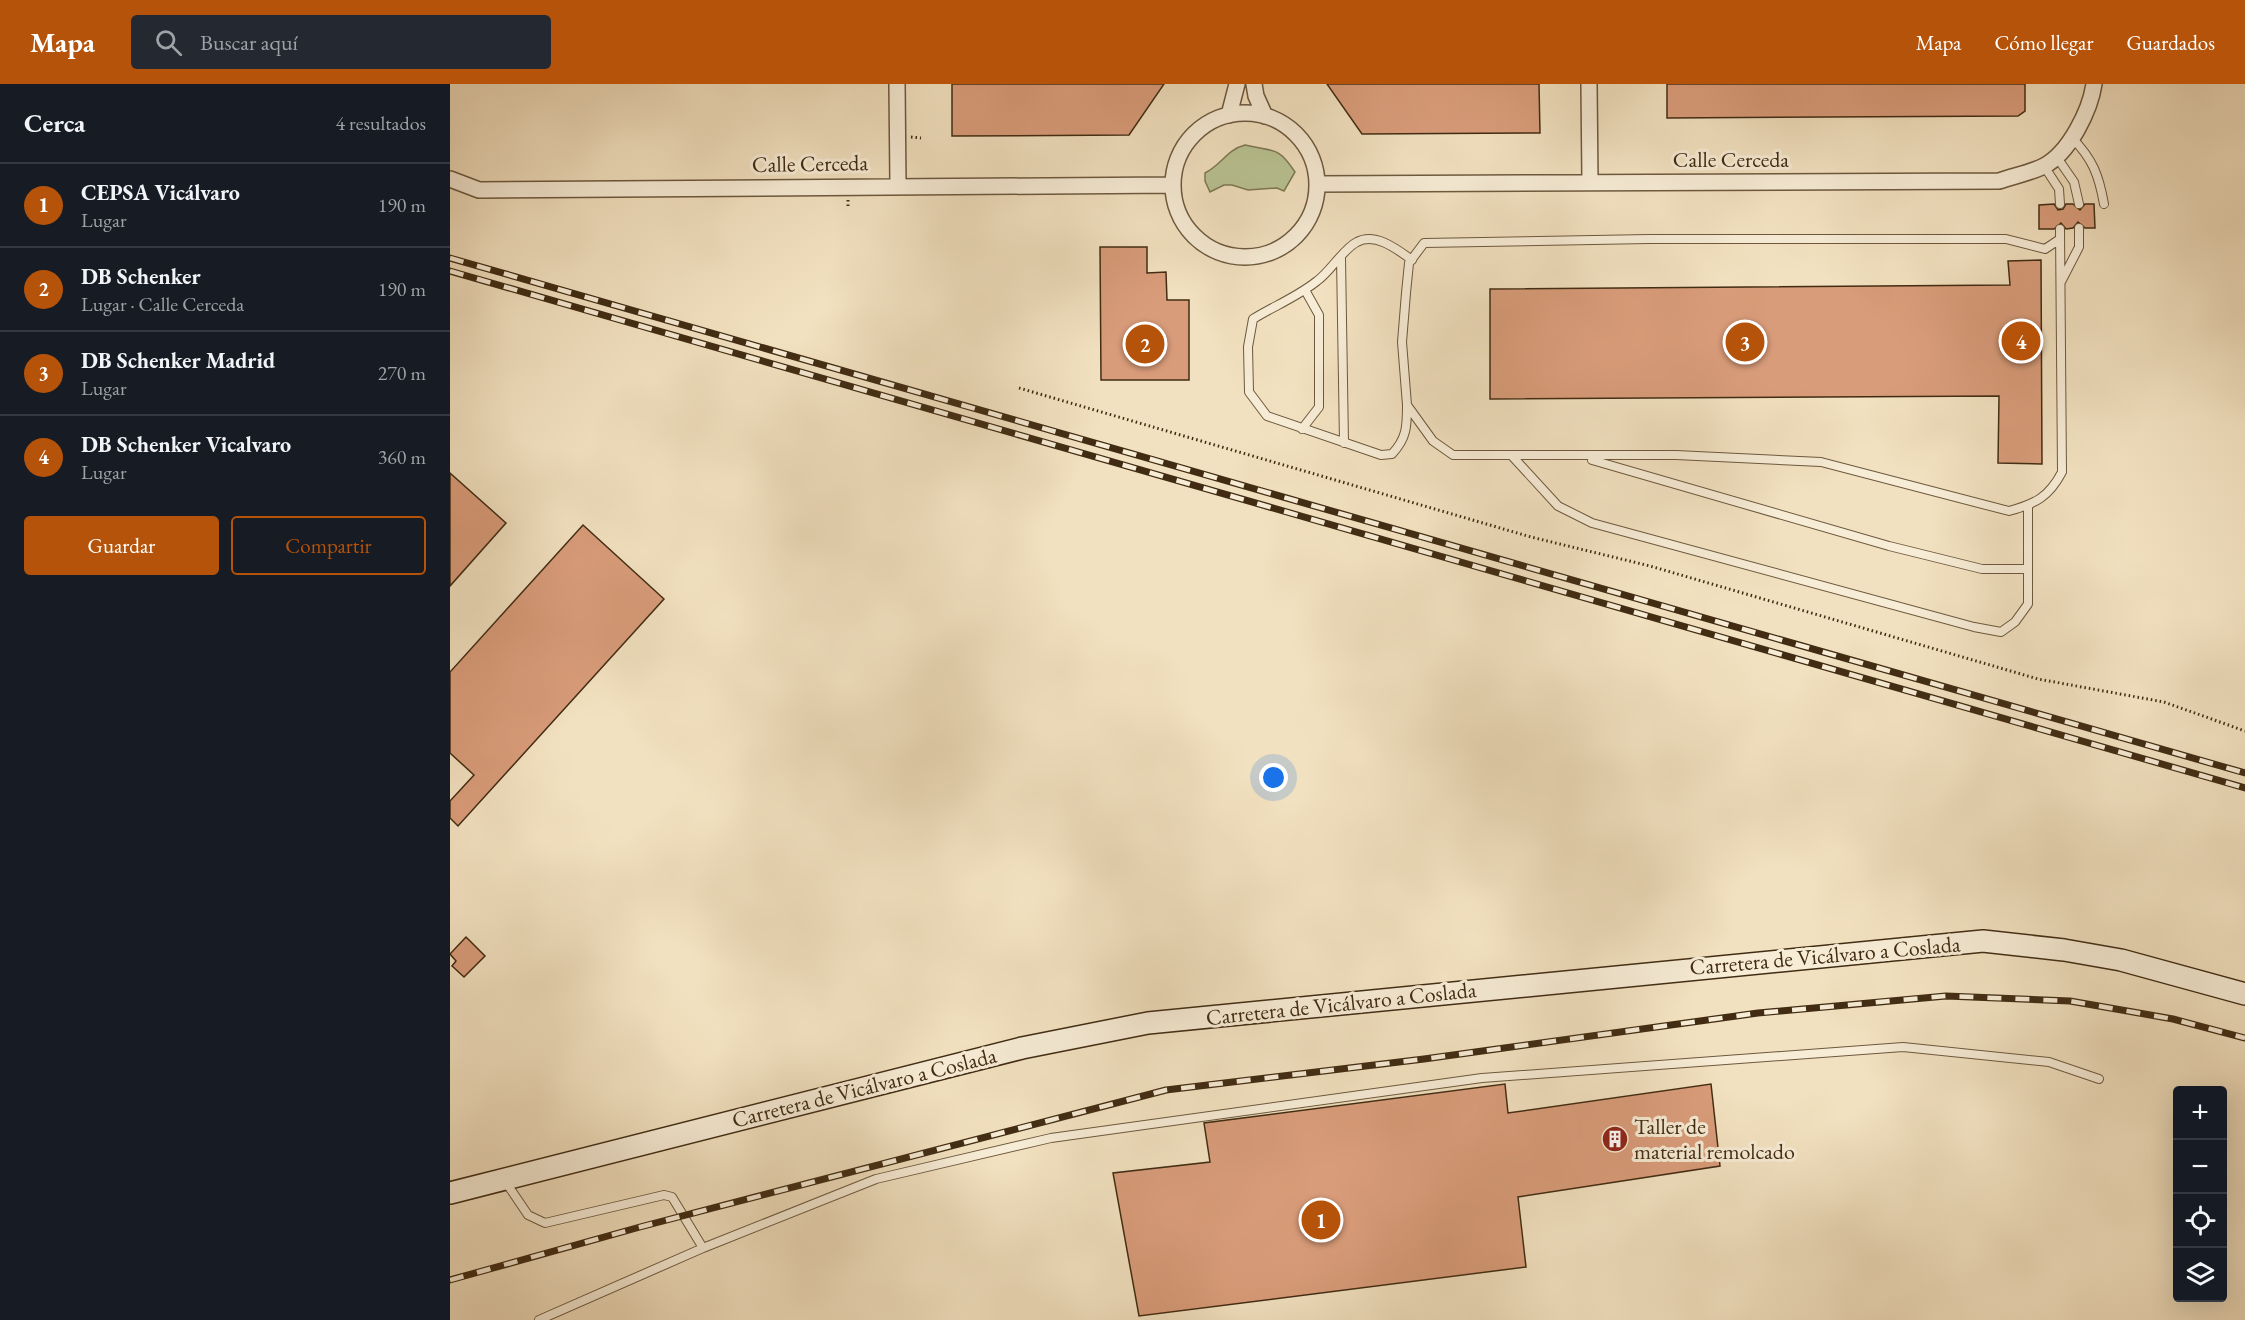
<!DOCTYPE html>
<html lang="es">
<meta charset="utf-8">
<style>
body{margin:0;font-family:"EB Garamond",serif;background:#242831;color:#f1f3f6}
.controls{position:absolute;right:18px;bottom:18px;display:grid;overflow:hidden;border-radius:6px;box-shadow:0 6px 24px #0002}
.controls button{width:54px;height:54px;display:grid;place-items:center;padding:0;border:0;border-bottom:2px solid #363941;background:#171b24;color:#f1f3f6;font:30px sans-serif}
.you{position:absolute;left:824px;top:694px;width:21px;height:21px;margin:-15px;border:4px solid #fff;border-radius:50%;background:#1a73e8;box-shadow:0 0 0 9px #1a73e833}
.badge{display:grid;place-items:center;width:39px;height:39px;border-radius:50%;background:#b45309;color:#fff;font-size:20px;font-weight:700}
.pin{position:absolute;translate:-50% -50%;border:3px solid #fff;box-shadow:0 2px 6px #0006}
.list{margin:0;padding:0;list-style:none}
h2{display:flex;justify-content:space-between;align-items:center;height:78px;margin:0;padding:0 24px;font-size:26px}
h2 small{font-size:20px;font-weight:400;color:#9ea1a6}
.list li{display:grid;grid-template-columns:39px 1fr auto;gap:18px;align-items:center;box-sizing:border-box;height:84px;padding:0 24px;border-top:2px solid #363941}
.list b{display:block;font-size:22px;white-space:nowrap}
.list p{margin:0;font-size:20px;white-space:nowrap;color:#9ea1a6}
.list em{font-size:20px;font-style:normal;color:#9ea1a6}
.actions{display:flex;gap:12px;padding:18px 24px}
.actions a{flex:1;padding:14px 0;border:2px solid #b45309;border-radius:6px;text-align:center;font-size:21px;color:#b45309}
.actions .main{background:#b45309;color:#fff}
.icon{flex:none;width:33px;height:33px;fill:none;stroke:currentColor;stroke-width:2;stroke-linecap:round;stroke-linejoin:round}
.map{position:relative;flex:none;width:1795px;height:1236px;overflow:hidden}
header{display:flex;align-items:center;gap:36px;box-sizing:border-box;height:84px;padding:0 30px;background:#b45309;color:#fff}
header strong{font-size:28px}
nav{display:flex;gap:33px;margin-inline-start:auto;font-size:21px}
.search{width:420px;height:54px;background:#242831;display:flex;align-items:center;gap:15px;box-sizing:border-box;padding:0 21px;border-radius:6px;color:#9ea1a6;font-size:22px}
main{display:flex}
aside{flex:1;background:#171b24}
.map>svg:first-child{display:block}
.green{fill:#b9c393;stroke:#7d7853;stroke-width:1.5}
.building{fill:#d99c7a;stroke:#412c13;stroke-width:1.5}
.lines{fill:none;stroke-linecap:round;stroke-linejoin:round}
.lane-casing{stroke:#6d593e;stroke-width:10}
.street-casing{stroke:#6d593e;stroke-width:18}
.secondary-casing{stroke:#412c13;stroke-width:24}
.path{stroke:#412c13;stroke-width:3;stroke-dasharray:1.5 3;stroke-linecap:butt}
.lane{stroke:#f7ecd6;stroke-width:8}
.street{stroke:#f7ecd6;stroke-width:15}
.secondary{stroke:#f7ecd6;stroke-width:21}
.rail-casing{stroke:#412c13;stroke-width:7}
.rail{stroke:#f7ecd6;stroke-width:4.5;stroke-dasharray:14;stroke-linecap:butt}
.labels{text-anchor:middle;stroke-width:6;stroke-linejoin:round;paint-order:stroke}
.street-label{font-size:22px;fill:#412c13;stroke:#f7ecd6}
.poi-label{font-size:22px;fill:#412c13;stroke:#f7ecd6;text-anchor:start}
</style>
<header>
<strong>Mapa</strong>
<div class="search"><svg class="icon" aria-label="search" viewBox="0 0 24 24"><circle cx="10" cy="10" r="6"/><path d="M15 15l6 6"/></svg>Buscar aquí</div>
<nav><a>Mapa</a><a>Cómo llegar</a><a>Guardados</a></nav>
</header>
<main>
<aside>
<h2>Cerca<small>4 resultados</small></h2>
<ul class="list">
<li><span class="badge">1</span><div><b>CEPSA Vicálvaro</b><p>Lugar</p></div><em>190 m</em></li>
<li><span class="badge">2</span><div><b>DB Schenker</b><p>Lugar · Calle Cerceda</p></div><em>190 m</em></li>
<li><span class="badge">3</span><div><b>DB Schenker Madrid</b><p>Lugar</p></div><em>270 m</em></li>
<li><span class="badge">4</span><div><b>DB Schenker Vicalvaro</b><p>Lugar</p></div><em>360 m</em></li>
</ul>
<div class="actions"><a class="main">Guardar</a><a>Compartir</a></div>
</aside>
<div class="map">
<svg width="1795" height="1236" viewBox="0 0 1795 1236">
<rect width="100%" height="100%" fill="#f2e1c0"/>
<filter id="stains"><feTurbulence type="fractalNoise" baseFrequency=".00333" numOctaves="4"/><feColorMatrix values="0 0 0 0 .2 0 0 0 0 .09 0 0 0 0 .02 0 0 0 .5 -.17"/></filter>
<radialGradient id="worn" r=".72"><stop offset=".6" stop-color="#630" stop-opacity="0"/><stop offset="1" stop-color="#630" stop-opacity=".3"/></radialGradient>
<path class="green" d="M795 61C825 68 828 62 845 88L834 107 827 104 798 106 782 101H774L760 108 755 97V89C770 82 778 65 795 61Z"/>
<path class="building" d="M502 0H714L679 51 502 52Z
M877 0H1089L1090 49 912 50Z
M1217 0H1575V27L1568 32 1217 34Z
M1604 120 1608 126 1613 125 1616 120H1623L1630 126 1635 120H1644L1645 144H1635L1628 138 1623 144 1616 145 1611 139 1604 145H1589V121Z
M650 163H697V189L716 188 717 216H739V296H651Z
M1591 176 1592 380 1548 379 1549 312 1040 315V205L1560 201 1558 177Z
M0 389 56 439 0 502Z
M133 441 214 515 8 742 0 734V717L24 691 0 669V588Z
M16 853 35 872 14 893 2 882 6 877 0 870Z
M1055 1000 1058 1029 1261 1000 1270 1082 1068 1113 1076 1183 689 1232 663 1089 760 1078 754 1039Z"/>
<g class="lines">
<defs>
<path id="lane" d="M1622 54C1643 75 1649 92 1654 120
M1606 72 1624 98 1629 120
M1594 82 1609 105 1610 120
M1610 145 1612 388C1599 413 1585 420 1559 427L1371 378 1226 371H1003L983 357 957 321 952 258 956 209 959 179 974 159 1199 155H1556L1595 165 1610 155
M891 174 894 359
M1611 198 1629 163V144
M957 321C957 342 957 354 942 370L931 371 817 332 799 308 798 263 803 235C824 222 847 213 867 197 880 188 894 164 907 158 926 148 948 166 962 176
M852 345 869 323V231L855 206
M1063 373 1108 422 1142 439 1524 543 1551 548 1565 538 1578 520V422
M1142 376 1439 462 1532 485H1578
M55 1097 78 1131 95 1139 214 1111 222 1113 253 1164
M89 1236 253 1164 426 1095 601 1054 1032 994 1453 963 1599 978 1649 995"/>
<path id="street" d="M447 0 448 101
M804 0 806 12 815 32
M1139 0 1140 98
M723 101a72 72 0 1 1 144 0a72 72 0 1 1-144 0Z
M779 31 787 0
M0 95 29 106 723 101
M867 100 1549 97C1563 92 1580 89 1594 82 1619 69 1640 27 1644 0"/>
<path id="secondary" d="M0 1109 572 964 698 939 1533 857 1614 866 1671 876 1795 910"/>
</defs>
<use href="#lane" class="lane-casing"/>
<use href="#street" class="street-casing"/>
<use href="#secondary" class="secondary-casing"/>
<path class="path" d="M461 53 471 54
M398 116V124
M569 304 1081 453 1200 482 1588 595 1714 618 1795 647"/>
<use href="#lane" class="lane"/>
<use href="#street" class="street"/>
<use href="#secondary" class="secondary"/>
<defs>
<path id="rail" d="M0 174 1795 689
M0 187 1795 704
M0 1196 190 1143 716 1006 974 975 1308 929 1496 912 1620 917 1723 935 1795 954"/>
</defs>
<use href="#rail" class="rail-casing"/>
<use href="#rail" class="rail"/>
</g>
<defs>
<symbol id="building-disc" viewBox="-11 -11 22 22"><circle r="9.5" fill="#8f2418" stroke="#f7ecd6"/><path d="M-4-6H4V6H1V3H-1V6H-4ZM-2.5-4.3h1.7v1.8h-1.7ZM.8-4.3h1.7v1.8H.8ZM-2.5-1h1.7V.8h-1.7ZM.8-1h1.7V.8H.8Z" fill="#fff"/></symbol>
</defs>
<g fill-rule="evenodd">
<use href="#building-disc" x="1150" y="1040" width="30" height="30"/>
</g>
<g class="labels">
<g class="street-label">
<text x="1281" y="83">Calle Cerceda</text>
<text transform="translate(360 79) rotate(-1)" y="8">Calle Cerceda</text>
<text transform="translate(1375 871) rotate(-5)" y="8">Carretera de Vicálvaro a Coslada</text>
<text transform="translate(891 919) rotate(-6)" y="8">Carretera de Vicálvaro a Coslada</text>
<text transform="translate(414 1003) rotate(-14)" y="8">Carretera de Vicálvaro a Coslada</text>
</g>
<g class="poi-label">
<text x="1184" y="1050">Taller de<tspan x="1184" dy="25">material remolcado</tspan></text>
</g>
</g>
<rect width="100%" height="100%" filter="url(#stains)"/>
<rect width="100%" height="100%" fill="url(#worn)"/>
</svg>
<div class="controls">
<button>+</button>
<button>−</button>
<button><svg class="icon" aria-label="locate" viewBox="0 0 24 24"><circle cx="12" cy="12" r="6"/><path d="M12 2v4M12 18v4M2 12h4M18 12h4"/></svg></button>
<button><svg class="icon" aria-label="layers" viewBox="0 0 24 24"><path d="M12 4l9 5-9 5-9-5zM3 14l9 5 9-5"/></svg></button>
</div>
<div class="you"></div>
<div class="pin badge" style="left:871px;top:1136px">1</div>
<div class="pin badge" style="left:695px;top:260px">2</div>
<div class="pin badge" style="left:1295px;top:258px">3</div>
<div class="pin badge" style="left:1571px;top:257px">4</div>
</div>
</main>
